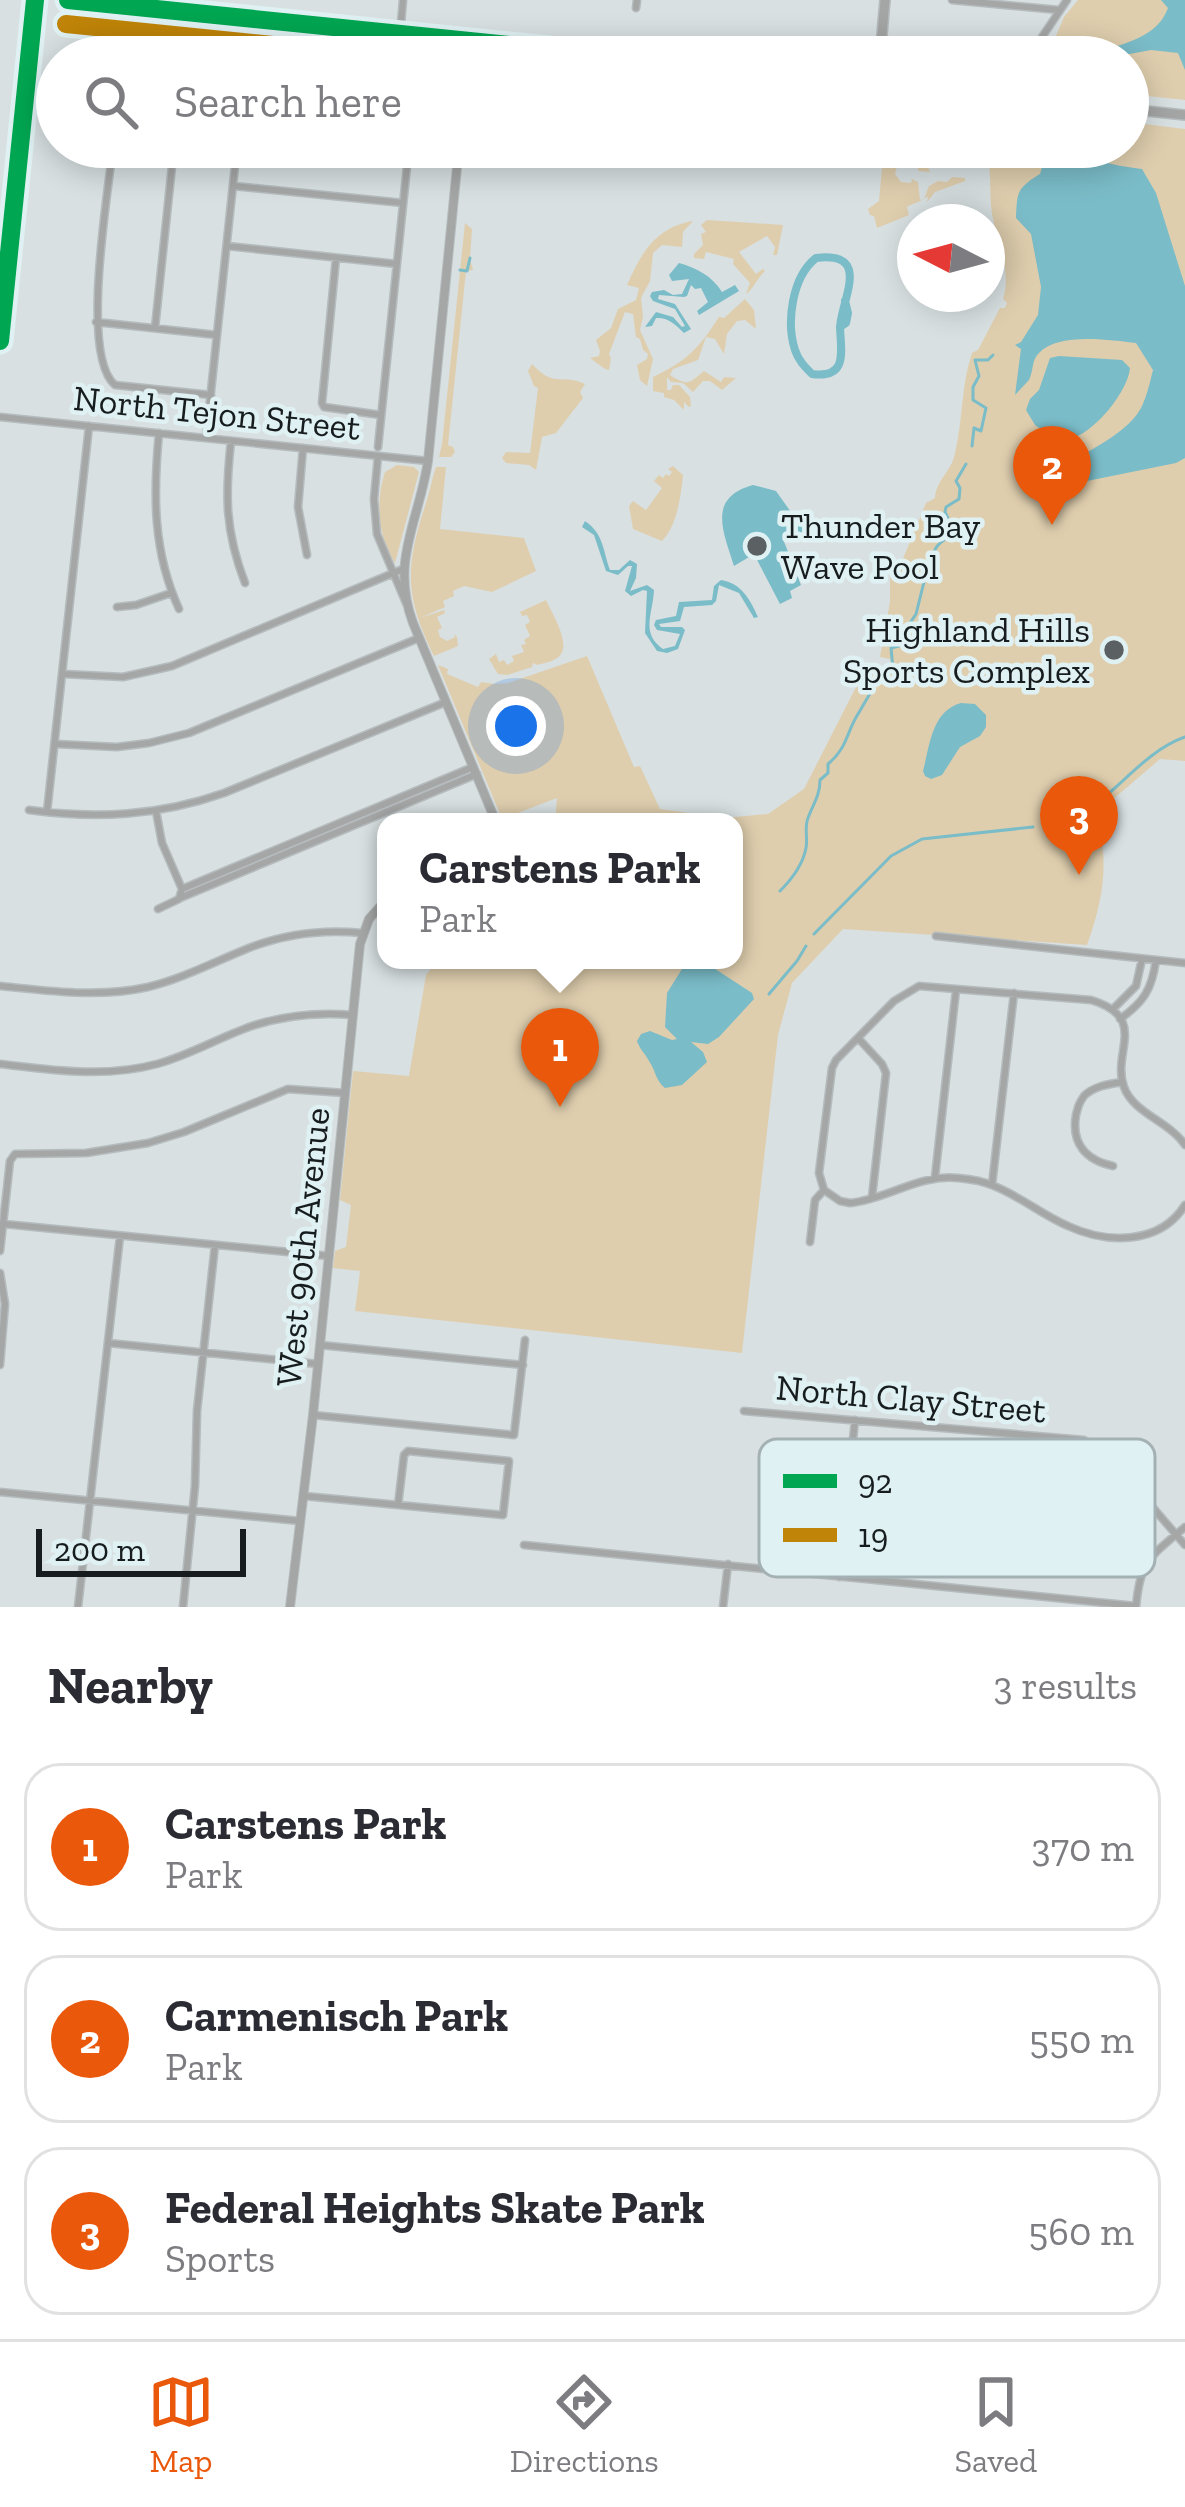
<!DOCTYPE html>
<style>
body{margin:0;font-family:"Zilla Slab",serif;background:#f2f2f3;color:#2b2b33}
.compass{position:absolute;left:897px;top:204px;width:108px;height:108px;border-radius:50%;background:#fff;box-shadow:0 6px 30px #0003;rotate:276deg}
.scale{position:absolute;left:36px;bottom:30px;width:210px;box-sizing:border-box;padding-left:12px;border:6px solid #171d1e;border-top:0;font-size:33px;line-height:42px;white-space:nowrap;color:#171d1e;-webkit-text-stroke:9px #e0f1f4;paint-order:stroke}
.you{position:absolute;left:516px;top:726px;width:42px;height:42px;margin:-30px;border:9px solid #fff;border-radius:50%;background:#1a73e8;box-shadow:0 0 0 18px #1a73e833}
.badge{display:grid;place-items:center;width:78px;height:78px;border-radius:50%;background:#ea580c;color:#fff;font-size:39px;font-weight:700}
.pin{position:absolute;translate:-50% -99px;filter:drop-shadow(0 3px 6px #0008)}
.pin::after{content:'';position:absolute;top:63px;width:42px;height:36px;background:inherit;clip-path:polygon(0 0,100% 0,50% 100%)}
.popup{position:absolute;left:377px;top:813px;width:366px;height:156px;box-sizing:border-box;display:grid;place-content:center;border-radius:24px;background:#fff;filter:drop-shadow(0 3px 9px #0005);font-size:39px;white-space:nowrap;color:#7c7c81}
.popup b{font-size:45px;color:#2b2b33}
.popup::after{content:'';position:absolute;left:50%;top:100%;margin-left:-24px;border:24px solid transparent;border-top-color:#fff}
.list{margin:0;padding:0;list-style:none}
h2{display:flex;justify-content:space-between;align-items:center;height:156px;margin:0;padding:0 48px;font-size:51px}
h2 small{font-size:39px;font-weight:400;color:#7c7c81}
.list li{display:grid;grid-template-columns:78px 1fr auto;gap:36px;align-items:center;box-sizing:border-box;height:168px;margin:0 24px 24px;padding:0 24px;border:3px solid #e1e1e2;border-radius:36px}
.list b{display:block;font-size:45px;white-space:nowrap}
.list p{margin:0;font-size:39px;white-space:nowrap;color:#7c7c81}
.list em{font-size:39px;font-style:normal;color:#7c7c81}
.icon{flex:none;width:66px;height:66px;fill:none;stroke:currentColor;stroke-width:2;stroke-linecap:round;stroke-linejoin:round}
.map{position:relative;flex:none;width:1185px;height:1607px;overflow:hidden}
.search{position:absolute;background:#fff;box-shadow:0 6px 30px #0003;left:36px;right:36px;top:36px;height:132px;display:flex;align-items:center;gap:30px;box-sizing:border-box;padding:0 42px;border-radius:66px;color:#7c7c81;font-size:45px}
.sheet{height:732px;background:#fff}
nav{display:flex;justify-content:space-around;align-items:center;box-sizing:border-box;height:168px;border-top:3px solid #e1e1e2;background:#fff;font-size:33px;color:#7c7c81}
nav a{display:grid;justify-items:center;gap:6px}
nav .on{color:#ea580c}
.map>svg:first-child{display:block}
.green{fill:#dfceae}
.water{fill:#7abcc8}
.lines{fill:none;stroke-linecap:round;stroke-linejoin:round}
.stream{stroke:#7abcc8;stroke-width:3}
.canal{stroke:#7abcc8;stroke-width:8}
.minor-casing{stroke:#b6bcbe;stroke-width:9}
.tertiary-casing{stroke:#b6bcbe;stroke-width:10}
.secondary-casing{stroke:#b6bcbe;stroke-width:12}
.primary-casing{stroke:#b6bcbe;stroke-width:12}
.minor{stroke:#a5a7a6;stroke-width:6}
.tertiary{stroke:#a5a7a6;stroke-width:8}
.secondary{stroke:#a4a6a6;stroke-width:9}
.primary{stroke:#9c9f9f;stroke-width:9}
.bus-1-casing{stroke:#e0f1f4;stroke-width:27}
.bus-2-casing{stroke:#e0f1f4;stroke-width:27}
.bus-1{stroke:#00a651;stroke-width:18}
.bus-2{stroke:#bf8408;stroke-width:18}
.poi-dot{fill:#5b6163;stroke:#e0f1f4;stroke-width:4.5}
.labels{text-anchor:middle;stroke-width:9;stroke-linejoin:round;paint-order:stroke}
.street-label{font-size:36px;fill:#171d1e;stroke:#e0f1f4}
.poi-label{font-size:36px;fill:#171d1e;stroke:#e0f1f4;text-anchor:start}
.key{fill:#e0f1f4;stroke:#a4b1b4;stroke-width:3}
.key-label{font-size:33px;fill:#171d1e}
</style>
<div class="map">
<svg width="1185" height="1607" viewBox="0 0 1185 1607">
<rect width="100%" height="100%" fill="#d8e0e2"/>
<path class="green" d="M1078 0H1185V100L1128 94V57H1047L1064 17Z
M1128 122 1185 129V761L1160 759 1097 813C1109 862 1104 898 1087 945L843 929 792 983 778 1035 742 1353 355 1311 360 1271 333 1268 335 1251 346 1247 351 1205 340 1200 353 1071 409 1076 426 975 438 960H734V822H555L557 798 502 819 438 665 448 669 447 674 478 687 481 682 494 684 508 683 587 656 634 767 640 766 660 809 725 818 768 814 804 789 855 689 875 669 886 678 893 669 890 659 880 657 890 602V570L902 561 926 503 935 498C936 480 952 471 955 453 963 420 961 385 972 353L978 350 1000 308H1005L1007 303 1003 299C1012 271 997 243 992 214 989 192 992 169 986 147H1128Z
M907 147H923V157L930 172 918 171 919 160 911 156 897 167 895 174 901 182 911 183 912 179 918 182 920 200 924 199 929 186 938 181 947 182 952 177 965 178V181L935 192 927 202 928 196C919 203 915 202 907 207L909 215 877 228 874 216 870 215 868 209 879 201 883 156Z
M707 220 783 225 777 255H773L775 247 767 236 739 252 756 274 763 269 765 271C757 278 755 287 746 294L750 283 733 264 734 259 706 252 704 259 694 258V254L703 245 701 234 706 232 701 225Z
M693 221 683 232 682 247 662 245 653 253 650 281 641 298 643 317 640 330 653 359 647 386 640 380 637 365 647 359 648 354 643 350 640 339 636 337 633 314 625 312 609 354 611 358 609 370 605 369 590 358 599 356 600 351 596 340 611 328 618 309 636 300 639 288 627 285C641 253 656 227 693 221Z
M465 223 472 229 470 259 473 270 466 271 448 445 453 447 455 452 451 457H439L442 444Z
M745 299 754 310 756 329 745 320 737 321 727 334 724 354 715 339 706 337 698 360 673 369 670 375C689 387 689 383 704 371L721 382 724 377 736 378 722 390 710 381H703L693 392 683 383 671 382 667 377V390H671L673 385H679L690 397 691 406 689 407 684 402V410L674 400 664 397V393L653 391V377C687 361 699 348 719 317L724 318Z
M532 364C555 389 562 373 585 384L580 392 583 398 556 433 542 437 536 470 529 465 506 463 502 458 506 452 530 453 538 388 534 386 528 371Z
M397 465 414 467 419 472 395 563C378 537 375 502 385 472Z
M673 466 683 475C681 496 677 526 662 541L633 529 629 506 633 501 646 510 662 488 654 481 659 475 663 478 666 474 669 476 672 472 668 469Z
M436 467H446L440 529 524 538 536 571 492 592 464 586 453 591 454 596 443 601 445 607 420 618 444 610 445 613 437 617 442 628 438 630 440 637 447 641 455 637 454 634 457 637 458 646 434 656C404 594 405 568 426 503 430 491 432 478 436 467Z
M546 600C552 614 574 647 557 658 552 662 544 663 537 665L533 663 532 667 507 675 498 674 489 659 496 654 499 662 504 660 507 665 514 661 512 656 524 652 521 645 526 644 524 640 530 636 525 625 530 622 527 615 522 616 520 612Z"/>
<path class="water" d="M1161 0H1185V70L1178 53 1151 50 1119 56 1091 57 1096 53C1124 43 1157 38 1168 8Z
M1058 147C1075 147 1082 155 1098 160 1112 165 1127 167 1142 169L1156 193 1185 286V458L1176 463 1082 482 1048 478C1074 455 1124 439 1141 408 1147 396 1150 382 1153 370L1136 343C1110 340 1058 332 1039 353 1031 361 1034 370 1029 380 1028 381 1016 394 1015 395L1021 349 1015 345 1021 342 1038 315 1041 287 1031 234 1016 218C1017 192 1017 188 1040 174L1046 154Z
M679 263C697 268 712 276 722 292L735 285 739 291 699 315 697 311 708 302 701 288 695 289 691 285 687 296 684 297 659 295 658 299 675 304 691 329 684 333C676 325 668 317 656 318L652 326 645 327 656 312 673 317 682 327 685 326 675 309 653 301 650 296 652 292 664 290 673 295 682 294 689 279 672 281 669 275Z
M1059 356 1122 360 1130 368C1128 391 1097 429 1075 437 1068 439 1061 438 1054 439L1035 425 1026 410 1030 399 1039 390 1050 358Z
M753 485 776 491 805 532 783 539 801 585 790 591 792 598 780 604 754 554 734 566C724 533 706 498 753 485Z
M585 521C604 534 603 551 610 570H619L630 560 637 564 636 578 630 591 647 585 654 590C653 614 640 633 663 649L675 646 680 634 657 630 654 625 656 620 676 616 679 602 712 600 714 586 721 580C741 583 750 599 758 617L754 618 739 593 719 585 716 601 712 605 684 607 680 621 659 624 661 627H682L685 630 678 649 667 653 657 651 645 633 647 591 643 590 631 596 625 591 632 566H628L618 575 606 571 594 535 582 527Z
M961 703 975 704 986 715V727L980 736 960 747 942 775 931 779 925 776 923 771C930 744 932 711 961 703Z
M691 960 703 961 752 993 754 999 719 1037 708 1044 691 1042 703 1052 707 1062 682 1085 665 1088C655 1080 656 1071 649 1061 645 1053 640 1050 637 1041L641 1034 650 1031 672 1040 677 1039 665 1027 667 993 687 961Z"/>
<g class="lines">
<path class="stream" d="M460 270 467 271 470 258
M972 446 974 428 981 431 986 408 973 400V387L979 376 975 360H988L993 355
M1058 824C1110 808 1135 755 1185 737
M780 891C791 880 803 864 806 848 808 838 804 828 808 818 813 804 820 796 820 780L828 773V764C848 747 846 733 858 714 863 706 873 687 879 681 884 677 890 674 893 669L891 648 903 645 906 629 916 614 925 578 933 572C935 552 929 549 950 536L951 525 945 512 946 507 959 499 960 488 956 481 966 464
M814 934 891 856 922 839 1033 827
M769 994 797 961 806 946"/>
<path class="canal" d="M840 327C842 298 872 251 816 258 792 277 786 322 795 350 798 360 805 367 812 374 848 379 841 352 840 327L846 323 848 313 845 301"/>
<defs>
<path id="minor" d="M952 0 1059 10
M636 8 637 0
M400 35 403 0
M140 53 175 57
M139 57 145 8
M1035 57 1042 37 1067 0
M113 147C108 193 80 356 115 385L211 395
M234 186 403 203
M227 246 397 264
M336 258 322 403 324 407 381 415
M96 322 217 335
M155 328 174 147
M0 417 428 461
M159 433C153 495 153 552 179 609
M206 438 237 147
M231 441C225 495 225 531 245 583
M378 447 409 147
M303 448 298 507 307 555
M378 456 374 499 377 534 406 603
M117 607 136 605 171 593
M63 674 123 677 172 666 403 569
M55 744 117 747 149 743 189 733 419 638
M29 810C96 819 159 816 224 793L446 702
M156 811 162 843 182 889
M47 812 89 426
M180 898 477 774
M158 909 179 899 182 889 473 767
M936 936 1185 963
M0 986C50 991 99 998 148 987 181 979 212 963 244 950 282 934 321 929 362 933
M1113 1009 1136 986 1142 959
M1120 1019C1144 1002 1152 989 1156 960
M858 1038 882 1064 886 1073 872 1197
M0 1064C52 1070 105 1078 157 1064 190 1055 220 1037 252 1026 285 1015 318 1012 353 1015
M1185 1145C1170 1122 1133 1113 1124 1087 1111 1052 1150 1018 1091 1000L919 986 894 1001 836 1060 832 1068 819 1173 824 1190 840 1201 850 1203C888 1199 918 1174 958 1178 970 1179 983 1181 994 1186 1020 1196 1042 1215 1068 1226 1107 1244 1160 1245 1185 1205
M1113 1166C1086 1160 1071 1144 1076 1115 1078 1107 1079 1103 1084 1096 1094 1086 1109 1084 1122 1082
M935 1177 956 990
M992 1185 1014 993
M4 1224 329 1256
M810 1242 815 1200 824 1190
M0 1251 10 1161 15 1154 86 1153 148 1143 184 1132 288 1089 345 1093
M0 1273 5 1304 0 1365
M108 1343 318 1364
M320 1345 523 1365
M744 1411 1084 1440 1106 1453 1185 1545
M313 1415 514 1435 525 1340
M0 1492 300 1521
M304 1496 503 1515 509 1461 408 1451 404 1455 398 1505
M524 1545 1136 1606
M839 1577 855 1420
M78 1607 120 1236
M183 1607 195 1486 197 1411 215 1245
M723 1607 728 1564
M1136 1607C1140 1560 1150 1557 1185 1527"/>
<path id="tertiary" d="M459 147 428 461C419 521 390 561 413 623L496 822
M290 1607 313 1415 360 944 369 919 386 900"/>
<path id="secondary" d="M68 0 628 57
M880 57 885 0
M1128 109 1185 115"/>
<path id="primary" d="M0 341 35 0"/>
</defs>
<use href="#minor" class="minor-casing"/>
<use href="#tertiary" class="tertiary-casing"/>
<use href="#secondary" class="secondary-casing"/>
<use href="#primary" class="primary-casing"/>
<use href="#minor" class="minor"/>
<use href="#tertiary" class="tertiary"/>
<use href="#secondary" class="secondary"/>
<use href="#primary" class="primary"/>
<defs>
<path id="bus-1" d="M68 0 628 57
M0 341 35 0"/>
<path id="bus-2" d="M66 24 391 57"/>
</defs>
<use href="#bus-1" class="bus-1-casing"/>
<use href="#bus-2" class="bus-2-casing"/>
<use href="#bus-1" class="bus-1"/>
<use href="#bus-2" class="bus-2"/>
</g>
<g class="poi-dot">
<circle cx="757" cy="546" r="12"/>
<circle cx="1114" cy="650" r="12"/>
</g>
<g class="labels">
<g class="street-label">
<text transform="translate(217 412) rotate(6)" y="13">North Tejon Street</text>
<text transform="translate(302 1247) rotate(-84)" y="13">West 90th Avenue</text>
<text transform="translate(911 1398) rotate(5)" y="13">North Clay Street</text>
</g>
<g class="poi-label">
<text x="781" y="538">Thunder Bay<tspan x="781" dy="41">Wave Pool</tspan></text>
<text x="1090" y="642" text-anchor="end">Highland Hills<tspan x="1090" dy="41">Sports Complex</tspan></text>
</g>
</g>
<rect x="759" y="1439" width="396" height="138" rx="18" class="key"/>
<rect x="783" y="1474" width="54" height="14" fill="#00a651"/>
<rect x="783" y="1528" width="54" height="14" fill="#bf8408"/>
<g class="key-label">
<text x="858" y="1493">92</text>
<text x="858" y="1547">19</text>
</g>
</svg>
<svg class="compass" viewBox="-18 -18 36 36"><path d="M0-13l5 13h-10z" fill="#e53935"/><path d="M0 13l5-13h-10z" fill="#7c7c81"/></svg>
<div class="scale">200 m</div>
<div class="you"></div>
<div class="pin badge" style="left:560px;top:1107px">1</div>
<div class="popup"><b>Carstens Park</b>Park</div>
<div class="pin badge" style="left:1052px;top:525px">2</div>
<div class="pin badge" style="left:1079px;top:875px">3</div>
<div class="search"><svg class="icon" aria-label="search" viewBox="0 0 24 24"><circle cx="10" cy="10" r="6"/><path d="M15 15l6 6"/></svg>Search here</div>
</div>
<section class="sheet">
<h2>Nearby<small>3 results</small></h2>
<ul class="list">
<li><span class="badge">1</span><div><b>Carstens Park</b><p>Park</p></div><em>370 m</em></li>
<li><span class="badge">2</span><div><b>Carmenisch Park</b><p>Park</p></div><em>550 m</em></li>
<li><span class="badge">3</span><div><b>Federal Heights Skate Park</b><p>Sports</p></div><em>560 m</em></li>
</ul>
</section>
<nav>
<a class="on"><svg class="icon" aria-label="map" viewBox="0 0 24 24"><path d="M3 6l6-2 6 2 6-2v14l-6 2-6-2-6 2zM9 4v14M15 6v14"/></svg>Map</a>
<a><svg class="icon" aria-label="directions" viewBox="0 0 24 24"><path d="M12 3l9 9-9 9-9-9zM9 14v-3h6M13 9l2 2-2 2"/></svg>Directions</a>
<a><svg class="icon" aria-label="saved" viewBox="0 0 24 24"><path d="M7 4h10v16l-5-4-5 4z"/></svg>Saved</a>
</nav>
